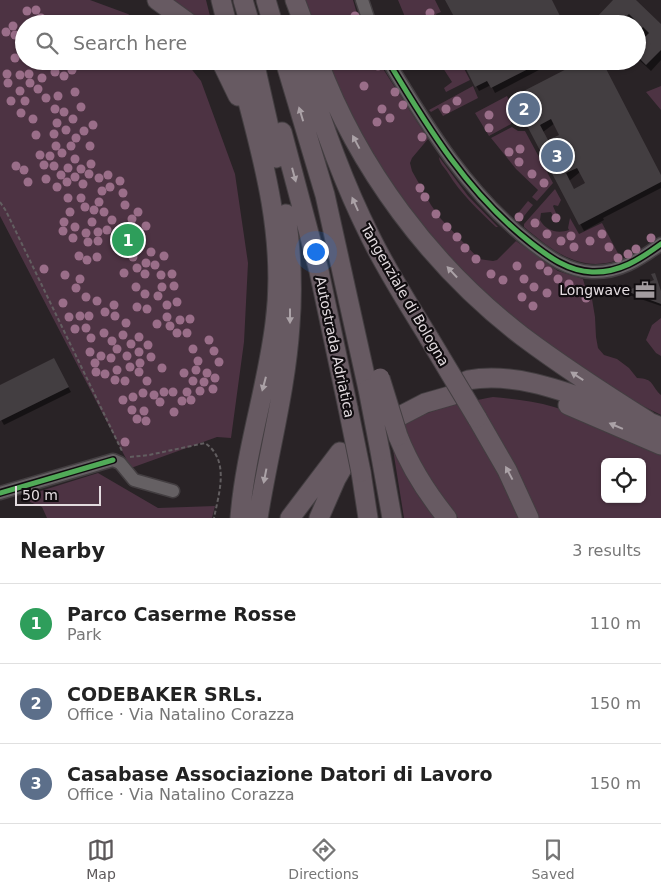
<!DOCTYPE html>
<meta charset="utf-8">
<style>
body{margin:0;font-family:"DejaVu Sans",sans-serif;background:#f2f2f2;color:#222}
.controls{position:absolute;right:15px;bottom:15px;display:grid;overflow:hidden;border-radius:8px;box-shadow:0 1px 4px #0004}
.controls button{width:45px;height:45px;display:grid;place-items:center;padding:0;border:0;border-bottom:1px solid #e0e0e0;background:#fff;color:#222;font:25px sans-serif}
.scale{position:absolute;left:15px;bottom:12px;width:86px;box-sizing:border-box;padding-left:5px;border:2px solid #e3dce0;border-top:0;font-size:14px;line-height:18px;white-space:nowrap;color:#e3dce0;-webkit-text-stroke:4px #100c0f;paint-order:stroke}
.you{position:absolute;left:315px;top:251px;width:18px;height:18px;margin:-12px;border:4px solid #fff;border-radius:50%;background:#1a73e8;box-shadow:0 0 0 8px #1a73e833}
.badge{display:grid;place-items:center;width:32px;height:32px;border-radius:50%;background:#5c585a;color:#fff;font-size:16px;font-weight:700}
.pin{position:absolute;translate:-50% -50%;border:2px solid #fff;box-shadow:0 1px 5px #0006}
.list{margin:0;padding:0;list-style:none}
h2{display:flex;justify-content:space-between;align-items:center;height:65px;margin:0;padding:0 20px;font-size:21px}
h2 small{font-size:16px;font-weight:400;color:#767676}
.list li{display:grid;grid-template-columns:32px 1fr auto;gap:15px;align-items:center;box-sizing:border-box;height:80px;padding:0 20px;border-top:1px solid #e0e0e0}
.list b{display:block;font-size:19px;white-space:nowrap}
.list p{margin:0;font-size:16px;white-space:nowrap;color:#767676}
.list em{font-size:16px;font-style:normal;color:#767676}
.icon{flex:none;width:28px;height:28px;fill:none;stroke:currentColor;stroke-width:2;stroke-linecap:round;stroke-linejoin:round}
.map{position:relative;flex:none;width:661px;height:518px;overflow:hidden}
.search{position:absolute;background:#fff;box-shadow:0 1px 4px #0004;left:15px;right:15px;top:15px;height:55px;display:flex;align-items:center;gap:12px;box-sizing:border-box;padding:0 18px;border-radius:28px;color:#767676;font-size:19px}
.sheet{height:305px;background:#fff}
nav{display:flex;justify-content:space-around;align-items:center;box-sizing:border-box;height:70px;border-top:1px solid #e0e0e0;background:#fff;font-size:14px;color:#767676}
nav a{display:grid;justify-items:center;gap:2px}
nav .on{color:#5c585a}
.map>svg:first-child{display:block}
.green{fill:#4d3343;fill-rule:evenodd}
.shadow{fill:#0007;fill-rule:evenodd}
.building{fill:#433e41;fill-rule:evenodd}
.lines{fill:none;stroke-linecap:round;stroke-linejoin:round}
.minor-casing{stroke:#433e41;stroke-width:15}
.highway-casing{stroke:#433e41;stroke-width:21}
.path{stroke:#625e60;stroke-width:2;stroke-dasharray:4 2.5;stroke-linecap:butt}
.minor{stroke:#656063;stroke-width:12}
.highway{stroke:#675a62;stroke-width:19}
.highway-bridge-casing{stroke:#433e41;stroke-width:21;stroke-linecap:butt}
.highway-bridge{stroke:#675a62;stroke-width:19}
.cycleway-casing{stroke:#100c0f;stroke-width:8}
.cycleway{stroke:#51ab58;stroke-width:5}
.tree{fill:#9a6e89}
.oneway{fill:#aba2a7}
.labels{text-anchor:middle;stroke-width:4.5;stroke-linejoin:round;paint-order:stroke}
.poi-label{font-size:14px;fill:#e3dce0;stroke:#100c0f;text-anchor:end}
.street-label{font-size:14px;fill:#e3dce0;stroke:#100c0f}
</style>
<div class="map">
<svg width="661" height="518" viewBox="0 0 661 518">
<rect width="100%" height="100%" fill="#292326"/>
<path class="green" d="M0 0H90L128 14 142 24H24V61H185L201 81 235 174 248 263 244 342 231 438 217 437 131 468 122 451 0 216Z
M165 0H206L212 24H196Z
M304 0H353L360 24H311Z
M398 0H435L441 12 436 14 441 24H408Z
M325 61H378L428 139 412 158 410 163 412 171 431 205 441 219 479 259 493 261 497 260 516 241 558 271 583 279 586 290 592 299 595 317 596 337 598 348 604 355 617 359 629 368 637 378C655 379 650 385 661 395V415L619 394 498 308 416 221 368 152Z
M444 61H460L470 80 446 92 444 88 452 82 443 68 446 65Z
M473 86 478 98 443 116 438 108 431 112 429 110Z
M661 86V110L646 92Z
M507 96 516 114 512 118 511 124 489 136 475 113Z
M512 127 518 131H525L553 183 537 201 532 197 538 190 516 169 491 138Z
M439 157 468 196 498 227H496C478 210 461 194 448 173 445 168 439 163 439 157Z
M555 189 561 200 558 206 554 205 553 206 559 220 556 222 551 212 541 213 540 220C546 231 558 234 569 230L568 228 570 218 579 234 602 223 621 259C581 274 554 252 524 227V224Z
M528 201 533 205 520 221H517L515 217Z
M661 318V356L656 353 646 340 652 325Z
M493 397C514 399 535 401 554 407 591 418 626 436 661 451V518H458L427 481 403 425C431 408 462 403 493 397ZM605 462H642V499H605Z
M392 443 437 518H404Z
M98 473 158 508 215 506 212 518H47L42 507 30 502 31 494Z"/>
<path class="shadow" d="M615 0H634L661 26V60L651 71 637 58V24H603L598 17Z
M463 61H556L495 93 491 85 479 91Z
M514 98 661 177V188L603 218 604 220 584 231ZM555 123 561 135 548 142 543 132ZM580 172 586 184 574 190 569 181Z
M655 281 661 292V306L629 295 628 292Z
M61 374 71 392 4 425 0 418V386Z"/>
<path class="building" d="M445 0H552L564 24H458Z
M613 0H636L661 24V50L646 65 637 56V37L641 41 649 33 643 27 637 33V24H631L635 20 629 14 621 21 624 24H604L597 17Z
M462 61H544L491 88 487 81 475 87Z
M582 61H602L661 175V182L579 225 512 97ZM551 119 559 135 548 140 540 125ZM577 168 585 183 574 189 566 173Z
M655 273 661 291V304L626 291 654 280 651 274Z
M54 358 69 387 0 421V385Z"/>
<g class="lines">
<defs>
<path id="minor" d="M362 0 370 24
M388 61C428 128 469 195 531 243 549 257 568 271 592 272 619 273 639 260 661 244
M0 493 113 460 120 463 134 480 173 491"/>
<path id="highway" d="M157 0 190 24
M221 0 227 24
M243 0 250 24
M266 0 273 24
M295 0 304 24
M221 61 238 96
M237 61C260 147 287 234 275 323 267 389 245 452 240 518
M254 61 276 158
M285 61 325 195 368 389
M303 61C321 121 342 180 370 236 387 271 409 305 429 338
M318 61C358 168 431 266 522 336 562 366 605 394 648 421
M282 132 319 271 348 408
M468 380C514 372 561 390 603 405 623 412 642 419 661 427
M568 405 661 445
M400 416 425 403 453 395
M477 418 507 470 529 518
M398 436C410 467 426 492 447 518
M380 451 392 518
M361 472 368 518
M258 518C268 454 286 390 290 325 293 288 291 250 286 214
M290 518 340 452
M319 518 336 479 344 465"/>
</defs>
<use href="#minor" class="minor-casing"/>
<use href="#highway" class="highway-casing"/>
<path class="path" d="M0 202 6 211 122 451
M130 457 149 455 205 443C230 460 219 493 214 518"/>
<use href="#minor" class="minor"/>
<use href="#highway" class="highway"/>
<defs>
<path id="highway-bridge" d="M429 338 477 418
M380 378 398 436
M368 389 380 451
M348 408 361 472"/>
</defs>
<use href="#highway-bridge" class="highway-bridge-casing"/>
<use href="#highway-bridge" class="highway-bridge"/>
<defs>
<path id="cycleway" d="M388 61C428 128 469 195 531 243 549 257 568 271 592 272 619 273 639 260 661 244
M0 493 113 460"/>
</defs>
<use href="#cycleway" class="cycleway-casing"/>
<use href="#cycleway" class="cycleway"/>
</g>
<g class="tree">
<circle cx="36" cy="10" r="4.5"/>
<circle cx="27" cy="11" r="4.5"/>
<circle cx="430" cy="13" r="4.5"/>
<circle cx="355" cy="16" r="4.5"/>
<circle cx="41" cy="18" r="4.5"/>
<circle cx="13" cy="26" r="4.5"/>
<circle cx="6" cy="32" r="4.5"/>
<circle cx="15" cy="35" r="4.5"/>
<circle cx="15" cy="58" r="4.5"/>
<circle cx="378" cy="66" r="4.5"/>
<circle cx="72" cy="70" r="4.5"/>
<circle cx="55" cy="72" r="4.5"/>
<circle cx="7" cy="74" r="4.5"/>
<circle cx="29" cy="74" r="4.5"/>
<circle cx="20" cy="75" r="4.5"/>
<circle cx="64" cy="76" r="4.5"/>
<circle cx="42" cy="78" r="4.5"/>
<circle cx="8" cy="83" r="4.5"/>
<circle cx="30" cy="83" r="4.5"/>
<circle cx="364" cy="86" r="4.5"/>
<circle cx="38" cy="89" r="4.5"/>
<circle cx="20" cy="91" r="4.5"/>
<circle cx="75" cy="92" r="4.5"/>
<circle cx="395" cy="92" r="4.5"/>
<circle cx="58" cy="96" r="4.5"/>
<circle cx="46" cy="98" r="4.5"/>
<circle cx="11" cy="101" r="4.5"/>
<circle cx="25" cy="101" r="4.5"/>
<circle cx="457" cy="101" r="4.5"/>
<circle cx="403" cy="105" r="4.5"/>
<circle cx="81" cy="107" r="4.5"/>
<circle cx="55" cy="109" r="4.5"/>
<circle cx="382" cy="109" r="4.5"/>
<circle cx="446" cy="109" r="4.5"/>
<circle cx="64" cy="112" r="4.5"/>
<circle cx="21" cy="113" r="4.5"/>
<circle cx="489" cy="115" r="4.5"/>
<circle cx="390" cy="118" r="4.5"/>
<circle cx="33" cy="119" r="4.5"/>
<circle cx="73" cy="119" r="4.5"/>
<circle cx="377" cy="122" r="4.5"/>
<circle cx="57" cy="123" r="4.5"/>
<circle cx="93" cy="125" r="4.5"/>
<circle cx="489" cy="128" r="4.5"/>
<circle cx="66" cy="130" r="4.5"/>
<circle cx="84" cy="131" r="4.5"/>
<circle cx="54" cy="134" r="4.5"/>
<circle cx="36" cy="135" r="4.5"/>
<circle cx="422" cy="137" r="4.5"/>
<circle cx="76" cy="138" r="4.5"/>
<circle cx="56" cy="146" r="4.5"/>
<circle cx="71" cy="146" r="4.5"/>
<circle cx="90" cy="146" r="4.5"/>
<circle cx="520" cy="149" r="4.5"/>
<circle cx="509" cy="152" r="4.5"/>
<circle cx="62" cy="153" r="4.5"/>
<circle cx="40" cy="155" r="4.5"/>
<circle cx="50" cy="156" r="4.5"/>
<circle cx="75" cy="159" r="4.5"/>
<circle cx="519" cy="162" r="4.5"/>
<circle cx="91" cy="164" r="4.5"/>
<circle cx="44" cy="165" r="4.5"/>
<circle cx="16" cy="166" r="4.5"/>
<circle cx="54" cy="166" r="4.5"/>
<circle cx="68" cy="168" r="4.5"/>
<circle cx="81" cy="169" r="4.5"/>
<circle cx="24" cy="170" r="4.5"/>
<circle cx="89" cy="174" r="4.5"/>
<circle cx="532" cy="174" r="4.5"/>
<circle cx="61" cy="175" r="4.5"/>
<circle cx="108" cy="175" r="4.5"/>
<circle cx="75" cy="177" r="4.5"/>
<circle cx="99" cy="178" r="4.5"/>
<circle cx="46" cy="179" r="4.5"/>
<circle cx="120" cy="181" r="4.5"/>
<circle cx="28" cy="182" r="4.5"/>
<circle cx="67" cy="182" r="4.5"/>
<circle cx="544" cy="183" r="4.5"/>
<circle cx="83" cy="184" r="4.5"/>
<circle cx="57" cy="187" r="4.5"/>
<circle cx="110" cy="187" r="4.5"/>
<circle cx="420" cy="188" r="4.5"/>
<circle cx="102" cy="191" r="4.5"/>
<circle cx="123" cy="193" r="4.5"/>
<circle cx="425" cy="197" r="4.5"/>
<circle cx="68" cy="198" r="4.5"/>
<circle cx="81" cy="198" r="4.5"/>
<circle cx="99" cy="202" r="4.5"/>
<circle cx="125" cy="205" r="4.5"/>
<circle cx="85" cy="207" r="4.5"/>
<circle cx="94" cy="210" r="4.5"/>
<circle cx="70" cy="212" r="4.5"/>
<circle cx="104" cy="212" r="4.5"/>
<circle cx="138" cy="212" r="4.5"/>
<circle cx="436" cy="214" r="4.5"/>
<circle cx="519" cy="217" r="4.5"/>
<circle cx="556" cy="218" r="4.5"/>
<circle cx="132" cy="219" r="4.5"/>
<circle cx="112" cy="220" r="4.5"/>
<circle cx="64" cy="222" r="4.5"/>
<circle cx="92" cy="222" r="4.5"/>
<circle cx="535" cy="223" r="4.5"/>
<circle cx="146" cy="226" r="4.5"/>
<circle cx="75" cy="227" r="4.5"/>
<circle cx="447" cy="227" r="4.5"/>
<circle cx="107" cy="230" r="4.5"/>
<circle cx="63" cy="231" r="4.5"/>
<circle cx="98" cy="232" r="4.5"/>
<circle cx="86" cy="233" r="4.5"/>
<circle cx="134" cy="233" r="4.5"/>
<circle cx="547" cy="234" r="4.5"/>
<circle cx="602" cy="234" r="4.5"/>
<circle cx="124" cy="235" r="4.5"/>
<circle cx="571" cy="236" r="4.5"/>
<circle cx="457" cy="237" r="4.5"/>
<circle cx="73" cy="238" r="4.5"/>
<circle cx="651" cy="238" r="4.5"/>
<circle cx="98" cy="241" r="4.5"/>
<circle cx="561" cy="241" r="4.5"/>
<circle cx="590" cy="241" r="4.5"/>
<circle cx="88" cy="242" r="4.5"/>
<circle cx="140" cy="245" r="4.5"/>
<circle cx="574" cy="247" r="4.5"/>
<circle cx="609" cy="247" r="4.5"/>
<circle cx="465" cy="248" r="4.5"/>
<circle cx="119" cy="249" r="4.5"/>
<circle cx="636" cy="249" r="4.5"/>
<circle cx="151" cy="252" r="4.5"/>
<circle cx="628" cy="254" r="4.5"/>
<circle cx="79" cy="256" r="4.5"/>
<circle cx="164" cy="256" r="4.5"/>
<circle cx="97" cy="257" r="4.5"/>
<circle cx="133" cy="257" r="4.5"/>
<circle cx="618" cy="258" r="4.5"/>
<circle cx="476" cy="259" r="4.5"/>
<circle cx="87" cy="260" r="4.5"/>
<circle cx="146" cy="263" r="4.5"/>
<circle cx="155" cy="265" r="4.5"/>
<circle cx="540" cy="265" r="4.5"/>
<circle cx="517" cy="266" r="4.5"/>
<circle cx="137" cy="268" r="4.5"/>
<circle cx="44" cy="269" r="4.5"/>
<circle cx="548" cy="271" r="4.5"/>
<circle cx="124" cy="273" r="4.5"/>
<circle cx="145" cy="274" r="4.5"/>
<circle cx="172" cy="274" r="4.5"/>
<circle cx="491" cy="274" r="4.5"/>
<circle cx="65" cy="275" r="4.5"/>
<circle cx="161" cy="275" r="4.5"/>
<circle cx="80" cy="279" r="4.5"/>
<circle cx="524" cy="279" r="4.5"/>
<circle cx="558" cy="279" r="4.5"/>
<circle cx="503" cy="280" r="4.5"/>
<circle cx="569" cy="284" r="4.5"/>
<circle cx="174" cy="286" r="4.5"/>
<circle cx="136" cy="287" r="4.5"/>
<circle cx="162" cy="287" r="4.5"/>
<circle cx="534" cy="287" r="4.5"/>
<circle cx="76" cy="288" r="4.5"/>
<circle cx="547" cy="293" r="4.5"/>
<circle cx="145" cy="294" r="4.5"/>
<circle cx="158" cy="296" r="4.5"/>
<circle cx="86" cy="297" r="4.5"/>
<circle cx="522" cy="297" r="4.5"/>
<circle cx="586" cy="298" r="4.5"/>
<circle cx="97" cy="301" r="4.5"/>
<circle cx="177" cy="302" r="4.5"/>
<circle cx="63" cy="303" r="4.5"/>
<circle cx="114" cy="305" r="4.5"/>
<circle cx="167" cy="305" r="4.5"/>
<circle cx="533" cy="306" r="4.5"/>
<circle cx="137" cy="307" r="4.5"/>
<circle cx="147" cy="309" r="4.5"/>
<circle cx="105" cy="312" r="4.5"/>
<circle cx="80" cy="316" r="4.5"/>
<circle cx="89" cy="316" r="4.5"/>
<circle cx="115" cy="316" r="4.5"/>
<circle cx="69" cy="317" r="4.5"/>
<circle cx="167" cy="317" r="4.5"/>
<circle cx="190" cy="319" r="4.5"/>
<circle cx="180" cy="320" r="4.5"/>
<circle cx="126" cy="323" r="4.5"/>
<circle cx="157" cy="324" r="4.5"/>
<circle cx="170" cy="326" r="4.5"/>
<circle cx="86" cy="328" r="4.5"/>
<circle cx="75" cy="329" r="4.5"/>
<circle cx="104" cy="333" r="4.5"/>
<circle cx="177" cy="333" r="4.5"/>
<circle cx="187" cy="333" r="4.5"/>
<circle cx="123" cy="335" r="4.5"/>
<circle cx="139" cy="337" r="4.5"/>
<circle cx="91" cy="338" r="4.5"/>
<circle cx="209" cy="340" r="4.5"/>
<circle cx="112" cy="341" r="4.5"/>
<circle cx="131" cy="344" r="4.5"/>
<circle cx="148" cy="345" r="4.5"/>
<circle cx="117" cy="349" r="4.5"/>
<circle cx="193" cy="349" r="4.5"/>
<circle cx="214" cy="351" r="4.5"/>
<circle cx="90" cy="352" r="4.5"/>
<circle cx="139" cy="352" r="4.5"/>
<circle cx="101" cy="356" r="4.5"/>
<circle cx="127" cy="356" r="4.5"/>
<circle cx="151" cy="357" r="4.5"/>
<circle cx="111" cy="358" r="4.5"/>
<circle cx="198" cy="361" r="4.5"/>
<circle cx="219" cy="362" r="4.5"/>
<circle cx="95" cy="363" r="4.5"/>
<circle cx="140" cy="363" r="4.5"/>
<circle cx="130" cy="367" r="4.5"/>
<circle cx="162" cy="368" r="4.5"/>
<circle cx="117" cy="370" r="4.5"/>
<circle cx="196" cy="370" r="4.5"/>
<circle cx="96" cy="372" r="4.5"/>
<circle cx="139" cy="372" r="4.5"/>
<circle cx="184" cy="373" r="4.5"/>
<circle cx="207" cy="373" r="4.5"/>
<circle cx="105" cy="374" r="4.5"/>
<circle cx="215" cy="378" r="4.5"/>
<circle cx="115" cy="380" r="4.5"/>
<circle cx="125" cy="381" r="4.5"/>
<circle cx="147" cy="381" r="4.5"/>
<circle cx="193" cy="381" r="4.5"/>
<circle cx="204" cy="382" r="4.5"/>
<circle cx="213" cy="389" r="4.5"/>
<circle cx="200" cy="391" r="4.5"/>
<circle cx="164" cy="392" r="4.5"/>
<circle cx="173" cy="392" r="4.5"/>
<circle cx="187" cy="392" r="4.5"/>
<circle cx="143" cy="393" r="4.5"/>
<circle cx="154" cy="395" r="4.5"/>
<circle cx="133" cy="397" r="4.5"/>
<circle cx="123" cy="400" r="4.5"/>
<circle cx="191" cy="400" r="4.5"/>
<circle cx="182" cy="401" r="4.5"/>
<circle cx="160" cy="402" r="4.5"/>
<circle cx="132" cy="410" r="4.5"/>
<circle cx="144" cy="411" r="4.5"/>
<circle cx="174" cy="412" r="4.5"/>
<circle cx="137" cy="419" r="4.5"/>
<circle cx="146" cy="421" r="4.5"/>
<circle cx="125" cy="442" r="4.5"/>
</g>
<defs><path id="oneway-solid" d="M-6-.8H1V-3.2L6.5 0L1 3.2V.8H-6Z" transform="scale(1.25)"/></defs>
<g class="oneway">
<use href="#oneway-solid" transform="translate(301 114) rotate(-107)"/>
<use href="#oneway-solid" transform="translate(356 142) rotate(-118)"/>
<use href="#oneway-solid" transform="translate(294 175) rotate(75)"/>
<use href="#oneway-solid" transform="translate(355 204) rotate(-114)"/>
<use href="#oneway-solid" transform="translate(452 272) rotate(-133)"/>
<use href="#oneway-solid" transform="translate(290 316) rotate(90)"/>
<use href="#oneway-solid" transform="translate(577 376) rotate(-147)"/>
<use href="#oneway-solid" transform="translate(264 384) rotate(105)"/>
<use href="#oneway-solid" transform="translate(616 426) rotate(-157)"/>
<use href="#oneway-solid" transform="translate(509 473) rotate(-118)"/>
<use href="#oneway-solid" transform="translate(265 476) rotate(101)"/>
</g>
<defs>
<symbol id="office-bare" viewBox="-9 -9 18 18"><path d="M-6-3h4V-5.5h4V-3h4V5H-6ZM-1-4.5V-3h2v-1.5ZM-6 0V1H6V0Z" fill="#a29b9f" stroke="#100c0f" stroke-width="2.5" paint-order="stroke"/></symbol>
</defs>
<g fill-rule="evenodd">
<use href="#office-bare" x="631" y="276" width="28" height="28"/>
</g>
<g class="labels">
<g class="poi-label">
<text x="630" y="295">Longwave</text>
</g>
<g class="street-label">
<text transform="translate(405 295) rotate(60)" y="5">Tangenziale di Bologna</text>
<text transform="translate(335 347) rotate(78)" y="5">Autostrada Adriatica</text>
</g>
</g>
</svg>
<div class="controls">
<button><svg class="icon" aria-label="locate" viewBox="0 0 24 24"><circle cx="12" cy="12" r="6"/><path d="M12 2v4M12 18v4M2 12h4M18 12h4"/></svg></button>
</div>
<div class="scale">50 m</div>
<div class="you"></div>
<div class="pin badge" style="left:128px;top:240px;background:#2e9e5b">1</div>
<div class="pin badge" style="left:524px;top:109px;background:#5c6f8a">2</div>
<div class="pin badge" style="left:557px;top:156px;background:#5c6f8a">3</div>
<div class="search"><svg class="icon" aria-label="search" viewBox="0 0 24 24"><circle cx="10" cy="10" r="6"/><path d="M15 15l6 6"/></svg>Search here</div>
</div>
<section class="sheet">
<h2>Nearby<small>3 results</small></h2>
<ul class="list">
<li><span class="badge" style="background:#2e9e5b">1</span><div><b>Parco Caserme Rosse</b><p>Park</p></div><em>110 m</em></li>
<li><span class="badge" style="background:#5c6f8a">2</span><div><b>CODEBAKER SRLs.</b><p>Office · Via Natalino Corazza</p></div><em>150 m</em></li>
<li><span class="badge" style="background:#5c6f8a">3</span><div><b>Casabase Associazione Datori di Lavoro</b><p>Office · Via Natalino Corazza</p></div><em>150 m</em></li>
</ul>
</section>
<nav>
<a class="on"><svg class="icon" aria-label="map" viewBox="0 0 24 24"><path d="M3 6l6-2 6 2 6-2v14l-6 2-6-2-6 2zM9 4v14M15 6v14"/></svg>Map</a>
<a><svg class="icon" aria-label="directions" viewBox="0 0 24 24"><path d="M12 3l9 9-9 9-9-9zM9 14v-3h6M13 9l2 2-2 2"/></svg>Directions</a>
<a><svg class="icon" aria-label="saved" viewBox="0 0 24 24"><path d="M7 4h10v16l-5-4-5 4z"/></svg>Saved</a>
</nav>
